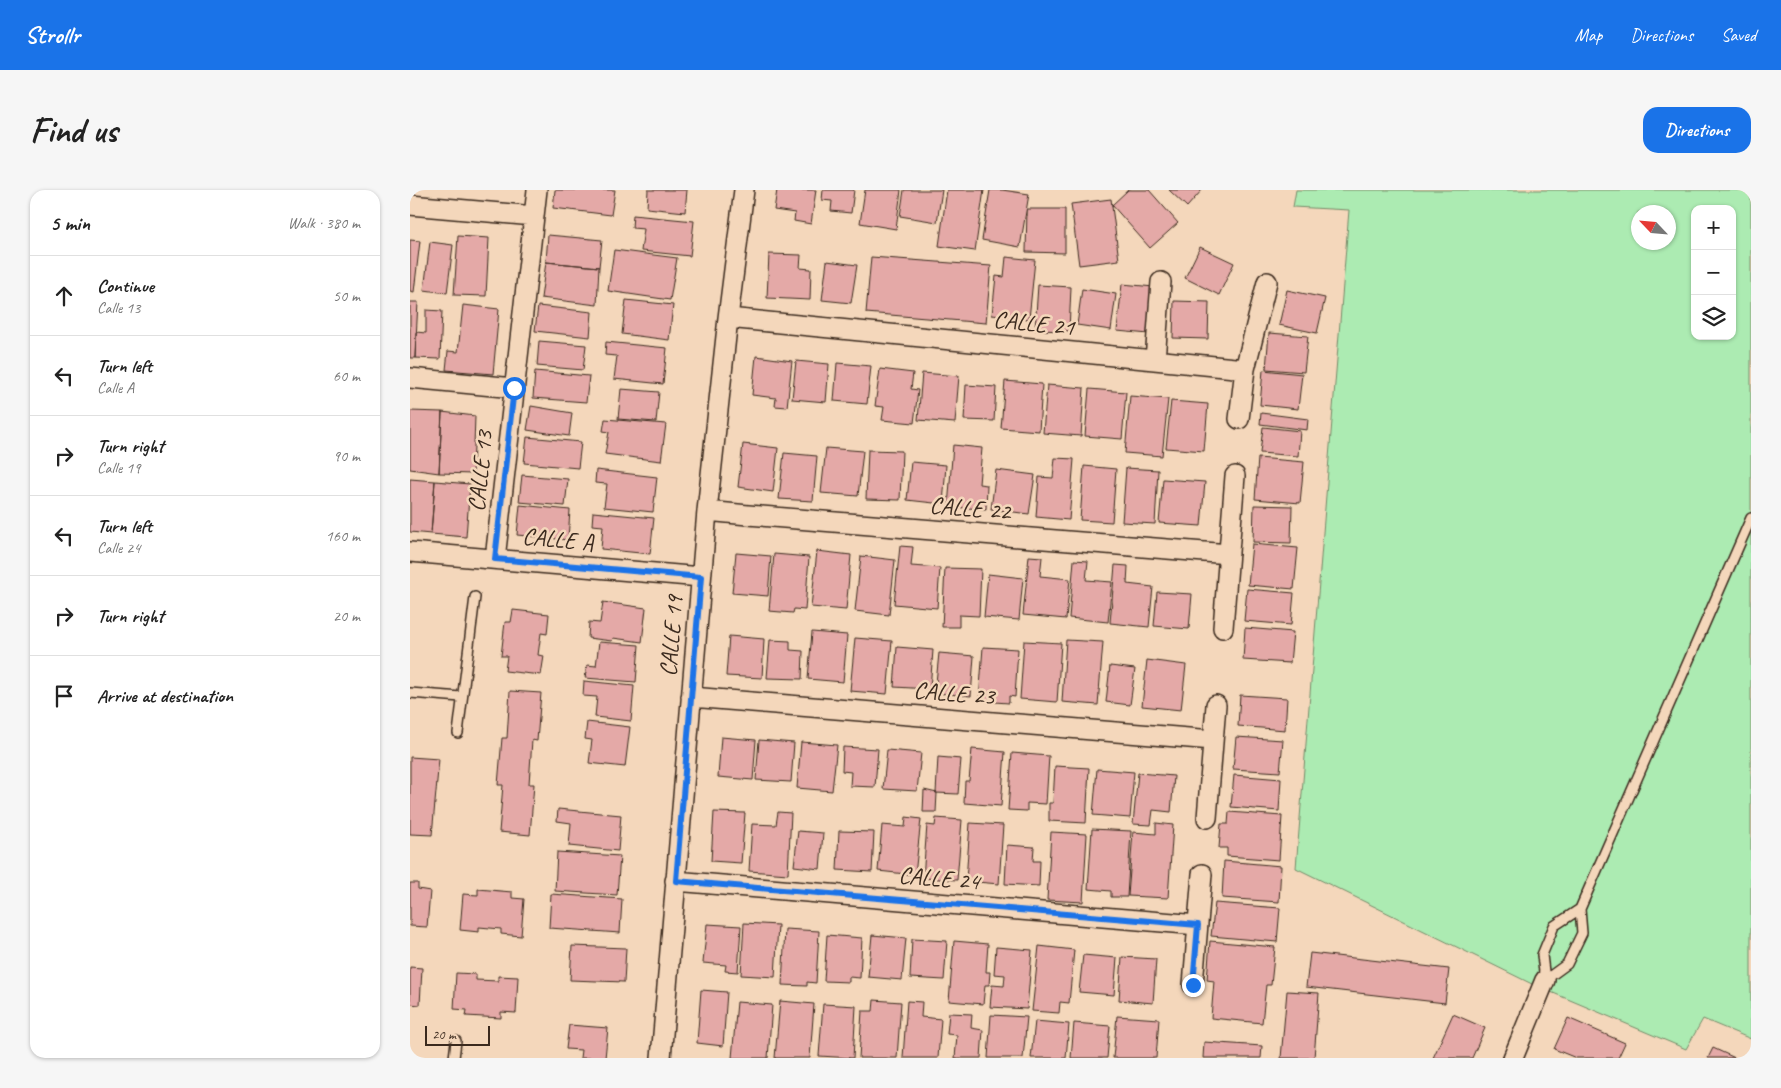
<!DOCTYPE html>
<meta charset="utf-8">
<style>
body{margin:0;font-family:Caveat,sans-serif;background:#f6f6f6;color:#222}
.controls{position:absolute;right:15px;top:15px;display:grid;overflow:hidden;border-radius:10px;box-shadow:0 1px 4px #0004}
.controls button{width:45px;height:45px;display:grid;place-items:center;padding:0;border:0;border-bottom:1px solid #e0e0e0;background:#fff;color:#222;font:25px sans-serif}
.compass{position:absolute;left:1221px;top:15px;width:45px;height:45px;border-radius:50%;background:#fff;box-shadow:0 1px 4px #0004;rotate:296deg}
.scale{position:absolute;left:15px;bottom:12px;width:65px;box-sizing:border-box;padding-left:5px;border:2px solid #3b2a1e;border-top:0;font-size:14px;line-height:18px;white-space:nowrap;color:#3b2a1e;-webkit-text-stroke:4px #f4d7bb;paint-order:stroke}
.stop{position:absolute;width:15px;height:15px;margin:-11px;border:4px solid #1a73e8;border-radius:50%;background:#fff}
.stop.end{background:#1a73e8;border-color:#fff;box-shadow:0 1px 5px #0008}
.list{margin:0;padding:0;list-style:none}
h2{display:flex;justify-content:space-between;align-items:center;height:65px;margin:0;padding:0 20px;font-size:21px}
h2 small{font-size:16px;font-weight:400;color:#767676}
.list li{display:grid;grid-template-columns:32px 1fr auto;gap:15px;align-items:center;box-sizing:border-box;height:80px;padding:0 20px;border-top:1px solid #e0e0e0}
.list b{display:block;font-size:19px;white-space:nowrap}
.list p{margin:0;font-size:16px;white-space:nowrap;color:#767676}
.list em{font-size:16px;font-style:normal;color:#767676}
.icon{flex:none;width:28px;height:28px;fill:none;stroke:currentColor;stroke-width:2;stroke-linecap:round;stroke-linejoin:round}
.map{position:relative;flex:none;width:1341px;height:868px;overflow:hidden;border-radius:15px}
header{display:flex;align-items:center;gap:30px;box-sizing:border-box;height:70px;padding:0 25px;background:#1a73e8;color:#fff}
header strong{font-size:24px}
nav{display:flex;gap:28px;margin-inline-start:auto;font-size:18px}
.intro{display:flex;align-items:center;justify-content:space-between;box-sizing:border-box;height:120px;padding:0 30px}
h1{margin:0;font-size:35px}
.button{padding:12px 22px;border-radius:15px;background:#1a73e8;color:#fff;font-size:18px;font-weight:700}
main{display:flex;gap:30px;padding:0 30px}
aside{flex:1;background:#fff;border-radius:15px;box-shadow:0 1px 4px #0004}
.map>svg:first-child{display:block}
.green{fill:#acebb2;stroke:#748a68;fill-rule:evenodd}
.building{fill:#e4a9a7;stroke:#3b2a1e}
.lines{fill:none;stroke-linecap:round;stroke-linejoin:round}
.lane-casing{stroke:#3b2a1e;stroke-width:12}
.street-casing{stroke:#3b2a1e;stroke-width:22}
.lane{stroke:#f4d7bb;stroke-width:9}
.street{stroke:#f4d7bb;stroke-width:19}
.route{stroke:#1a73e8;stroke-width:6}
.labels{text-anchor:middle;stroke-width:5;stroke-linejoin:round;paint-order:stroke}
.street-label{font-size:24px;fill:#3b2a1e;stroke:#f4d7bb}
</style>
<header>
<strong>Strollr</strong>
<nav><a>Map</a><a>Directions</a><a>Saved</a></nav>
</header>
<div class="intro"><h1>Find us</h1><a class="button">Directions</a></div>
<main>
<aside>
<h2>5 min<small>Walk · 380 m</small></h2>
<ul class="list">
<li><svg class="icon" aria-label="ahead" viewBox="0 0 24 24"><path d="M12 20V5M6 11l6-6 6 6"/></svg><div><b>Continue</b><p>Calle 13</p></div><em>50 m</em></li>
<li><svg class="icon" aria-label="left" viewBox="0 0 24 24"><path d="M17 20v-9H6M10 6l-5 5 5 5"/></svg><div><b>Turn left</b><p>Calle A</p></div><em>60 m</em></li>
<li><svg class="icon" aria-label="right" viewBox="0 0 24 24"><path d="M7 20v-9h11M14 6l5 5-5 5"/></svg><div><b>Turn right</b><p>Calle 19</p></div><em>90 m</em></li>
<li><svg class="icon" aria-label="left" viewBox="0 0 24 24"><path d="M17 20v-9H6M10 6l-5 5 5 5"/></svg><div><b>Turn left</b><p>Calle 24</p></div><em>160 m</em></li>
<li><svg class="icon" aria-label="right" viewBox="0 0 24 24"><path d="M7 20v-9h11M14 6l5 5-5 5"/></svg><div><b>Turn right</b></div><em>20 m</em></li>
<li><svg class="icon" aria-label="arrive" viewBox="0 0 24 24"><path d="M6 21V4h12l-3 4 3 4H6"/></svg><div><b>Arrive at destination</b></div></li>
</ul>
</aside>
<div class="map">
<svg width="1341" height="868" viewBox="0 0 1341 868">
<rect width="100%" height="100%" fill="#f4d7bb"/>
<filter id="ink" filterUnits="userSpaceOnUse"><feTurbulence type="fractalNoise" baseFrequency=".02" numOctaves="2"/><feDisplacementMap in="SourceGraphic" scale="10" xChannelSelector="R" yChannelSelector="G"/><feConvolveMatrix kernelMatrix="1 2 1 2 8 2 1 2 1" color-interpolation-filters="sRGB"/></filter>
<g filter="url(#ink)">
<path class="green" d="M886 0H1341V849L1293 829 1276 859 1122 794 886 678 939 20 883 17ZM1285 19H1322V146H1285ZM1228 22H1258V52H1228Z"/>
<path class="building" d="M145 0H205L201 25 143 18Z
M238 0H277L275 22 237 18Z
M367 0H406L401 34 384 31 385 23 364 20Z
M413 0H444L441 23 421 21 422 11 412 10Z
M455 0H491L486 39 450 33Z
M494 0H532L527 32 490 26Z
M537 0H574L565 61 529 56Z
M580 0H592L619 4 610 57 572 50Z
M718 0H739L768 33 740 58 702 15Z
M759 0H792L777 17Z
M701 9 709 70 669 75 661 14Z
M617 19H655V63L616 62Z
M223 25 284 31 280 66 231 61 234 39 222 38Z
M138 45 192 50 189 77 136 72Z
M48 46 79 48 76 106 44 105Z
M0 50 10 51 4 102 0 101Z
M20 52 43 55 37 103 14 100Z
M790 57 824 73 809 105 775 88Z
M204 60 267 68 260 110 198 101Z
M359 64 391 65 390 78 401 79 400 110 357 108Z
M461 67 581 76 576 133 456 123Z
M596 67 625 70 619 129 582 125 586 86 594 87Z
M417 71 447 75 441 113 412 110Z
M136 72 189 77 187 115 131 108Z
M712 94 744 97 739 144 707 141Z
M628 95 661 97 659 141 625 140Z
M672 99 706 104 701 140 667 135Z
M877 100 915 108 907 143 869 135Z
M216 110 263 115 259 150 212 144Z
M764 111 799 112 798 149 763 148Z
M0 112H8L5 168H0Z
M53 115 89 119 83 184 36 180 38 161 48 162Z
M128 116 182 122 180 147 125 141Z
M16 120 32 121 30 169 5 168 6 142 16 143Z
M859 143 898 146 894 182 856 179Z
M129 151 176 155 173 180 127 176Z
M196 152 257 158 253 194 204 189 207 166 195 165Z
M346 166 382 171 377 217 365 216 366 208 342 205Z
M386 171 419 174 416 212 382 209Z
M427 173 461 176 457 214 424 211Z
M470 179 503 183 501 199 508 200 504 233 472 230 474 217 465 216Z
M853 180 892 184 888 219 850 215Z
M125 181 179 186 176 212 123 208Z
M512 183 549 186 545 233 508 230Z
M595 191 632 194 629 241 591 238Z
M556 195 586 197 584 231 554 230Z
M637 195 674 198 671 246 633 243Z
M211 199 249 202 246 232 208 229Z
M679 199 716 202 712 249 675 246Z
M720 206 758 209 752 266 715 263Z
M761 211 798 214 794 261 756 258Z
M121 216 162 223 159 246 117 240Z
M0 221 32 222 29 283 0 279Z
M32 222 65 226 63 284 29 283Z
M851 223 898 229 897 240 850 234Z
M195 229 256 234 251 271 195 264 199 242 193 241Z
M853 237 890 241 888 266 850 263Z
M117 247 171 252 168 278 114 273Z
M333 254 368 258 363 302 328 297Z
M543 255 572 258 569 294 577 295 576 319 538 317Z
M416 258 453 261 448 306 411 303Z
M458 260 492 261 490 310 456 309Z
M374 263 407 266 403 311 369 309Z
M645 268 664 269 659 330 626 327 629 287 643 288Z
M848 268 894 272 890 313 845 309Z
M501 272 536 275 533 314 497 310Z
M674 276 706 279 702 332 670 330Z
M716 278 748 280 745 334 712 332Z
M186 280 247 287 243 322 194 317 197 294 185 293Z
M586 280 625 285 619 324 581 319Z
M112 285 158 289 155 316 109 312Z
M0 289 25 291 21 344 0 342Z
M753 289 795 292 791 336 749 333Z
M25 291 60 294 56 347 21 344Z
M110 315 160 320 158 350 107 345Z
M844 315 882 316 881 353 843 352Z
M183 322 244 328 240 364 191 359 193 336 182 335Z
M842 354 888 358 884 399 838 395Z
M490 356 503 357 501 376 530 378 527 418 484 414Z
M407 361 441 365 436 420 401 417Z
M326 363 361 366 358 406 322 403Z
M364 364 399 367 395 420 384 419 383 423 359 421Z
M451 366 485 370 479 425 445 421Z
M619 366 632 367 630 386 660 389 656 429 613 425Z
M664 370 678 371 676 390 702 392 698 432 659 428Z
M705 375 718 376 717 394 743 397 739 437 700 433Z
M535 378 571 379 569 426 549 425V437H532Z
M578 384 613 388 609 430 574 427Z
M837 399 884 403 881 435 834 431Z
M747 402 782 404 779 439 744 436Z
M193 412 236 418 232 452 203 448 202 451 178 448 179 432 190 433Z
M103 420 139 424 137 444 131 443 128 465 134 466 131 485 95 481 97 466H91L95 432H101Z
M835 438 883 442 880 473 833 470Z
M402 442 437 445 433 492 398 489Z
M319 446 354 449 352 488 316 486Z
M445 448 482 451 477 504 440 501Z
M360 450 380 451V460L393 461 392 489 357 488Z
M656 450 693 452 688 515 652 512Z
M614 451 651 453 647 512 610 509Z
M189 452 229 455 226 492 175 488 177 475 186 476Z
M487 457 523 460 520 499 484 497Z
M573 457 608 459 605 507 599 506V513L569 511Z
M529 463 564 466 561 506 525 503Z
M737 470 776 475 771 520 732 516Z
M700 476 725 479 720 515 696 512Z
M174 491 224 496 221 531 185 527 187 507 173 506Z
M100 501 131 503 127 551 122 550 119 594H124L120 645 89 642 93 595H88L92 548H97Z
M830 505 877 508 875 540 828 536Z
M177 532 220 537 215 577 179 573 182 550 175 549Z
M311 547 346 550 343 590 308 587Z
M826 547 873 550 870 582 823 579Z
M349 550 384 553 381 592 346 590Z
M391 552 427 555 422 601 387 598Z
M433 557 468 559 465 597 440 596 441 582 432 581Z
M562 559 595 562 591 616 554 613 555 591H559Z
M477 560 511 563 507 601 473 599Z
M602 563 639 566 636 614 617 613V621L598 620Z
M0 567 29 569 22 645 0 644Z
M528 567 551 569 548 604 526 603Z
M645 576 679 578 676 633 639 631V613H643Z
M687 579 724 582 720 628 683 625Z
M728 583 764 586 761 622 743 620 741 635 723 634Z
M824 585 871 589 869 621 821 617Z
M514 600 527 603 526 622H513Z
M148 619 211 625 208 661 159 656 161 633 147 631Z
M304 622 335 623 331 673 301 671Z
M368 622 381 623 378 684 339 681 342 634 366 635Z
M819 622 872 626 869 670 817 666V658H809L811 634H818Z
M496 627 511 629 505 685 468 681 472 635 495 637Z
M526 628 552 630 547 690 513 688 517 635 525 636Z
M560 633 593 635 589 694 556 691Z
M746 633 763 635 758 708 718 706 723 642 746 644Z
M682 639 721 641 717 707H701V701L678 699Z
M388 641 413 643 410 679 384 676Z
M429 641 464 642 462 682 427 680Z
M641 642 677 644 673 712 637 710Z
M597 655 624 657 623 671H630L629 696 595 694Z
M147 662 210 666 207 705 145 701Z
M814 671 871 676 869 712 812 708Z
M0 693H8V699L20 701 17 737 0 736Z
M68 699 102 702V708L114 709 111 746 91 744V739L69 737V742L50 740 53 704 68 705Z
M141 704 212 709 210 743 139 738Z
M805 713 870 718 867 752 801 746Z
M334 733 368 735 365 787 331 785Z
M297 734 331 736 328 782 315 781 316 775 293 773Z
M375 739 409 741 406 793 397 792V796L372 795Z
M417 745 452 748 450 788 439 787V792L414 791Z
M462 745 496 748 492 790 458 787Z
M502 749 537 751 534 790 500 788Z
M544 751 578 754 576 782H580L579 795H575L573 814 539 811Z
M800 751 865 757 861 795H856L852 833 801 828 804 791 797 790Z
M162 756 216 758 214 792 160 790Z
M629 756 664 760 659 813 650 812 649 823 622 821Z
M586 757 622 760 617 819 580 817 582 795 594 796 595 785 584 784Z
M900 763 1039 779 1035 813 896 797Z
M673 765 707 768 704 805 669 802Z
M712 767 746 769 743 813 709 810Z
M0 777 12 778 10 815 0 814Z
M46 783 66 784V790L88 791V786L108 787 106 823 91 822V828L56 826 57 820 44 819Z
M291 800 317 802 313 856 287 853Z
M877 801 909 803 904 868H871Z
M464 810 491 812 487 868H449L452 821H463Z
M370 811 404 814 400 868H365Z
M497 811 512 812 511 827 531 829 528 868H493Z
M327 812 362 815 358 868H322Z
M413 814 446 816 443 868 409 866Z
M539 823 562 824 561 838 573 840 571 868H545L547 845 537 844Z
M1043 824 1075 838 1062 868H1023Z
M581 825 617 827 613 868H578Z
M707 826 749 829 746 868H703Z
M1158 828 1215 853 1208 868H1166L1144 859Z
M625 831 659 834 656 868H621Z
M664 833 700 836 697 868H661Z
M159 835 198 838 195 868H170L171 860 156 859Z
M794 852 852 856 851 868H793Z
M1303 858 1325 868H1298Z"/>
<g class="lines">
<defs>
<path id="lane" d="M0 503 51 507
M48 543 65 407
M1170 719 1144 736 1132 765 1135 790 1157 774 1172 743 1170 719 1341 328
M44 868 46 851"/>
<path id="street" d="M0 15 124 26
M318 128 835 179
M745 170 751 92
M0 188 104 198
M829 229 835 179 857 92
M297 321 338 325 819 364
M0 362 291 387
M85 369 127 0
M813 438 825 286
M281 507 803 550
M797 628 806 515
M265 691 788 735
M783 795 792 684
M251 868 297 321 318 128 334 0
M1103 868 1135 790"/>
</defs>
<use href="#lane" class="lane-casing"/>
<use href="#street" class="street-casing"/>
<use href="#lane" class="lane"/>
<use href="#street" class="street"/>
</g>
</g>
<g class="lines" filter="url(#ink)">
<path class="route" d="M104 198 85 369 291 387 266 691 788 735 783 795"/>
</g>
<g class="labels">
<g class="street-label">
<text transform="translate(624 133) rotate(6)" y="8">CALLE 21</text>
<text transform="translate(70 281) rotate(-84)" y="8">CALLE 13</text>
<text transform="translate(560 318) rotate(5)" y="8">CALLE 22</text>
<text transform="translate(148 349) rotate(5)" y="8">CALLE A</text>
<text transform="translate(261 446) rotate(-85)" y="8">CALLE 19</text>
<text transform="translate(544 503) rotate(5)" y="8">CALLE 23</text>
<text transform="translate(529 688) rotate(5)" y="8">CALLE 24</text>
</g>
</g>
</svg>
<div class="controls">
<button>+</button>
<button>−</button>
<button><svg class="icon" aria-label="layers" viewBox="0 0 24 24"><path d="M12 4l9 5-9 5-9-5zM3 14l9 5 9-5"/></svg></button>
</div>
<svg class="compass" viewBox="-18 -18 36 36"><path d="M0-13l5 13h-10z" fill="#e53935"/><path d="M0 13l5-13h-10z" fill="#767676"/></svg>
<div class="scale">20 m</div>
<div class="stop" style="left:104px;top:198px"></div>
<div class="stop end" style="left:783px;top:795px"></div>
</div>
</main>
